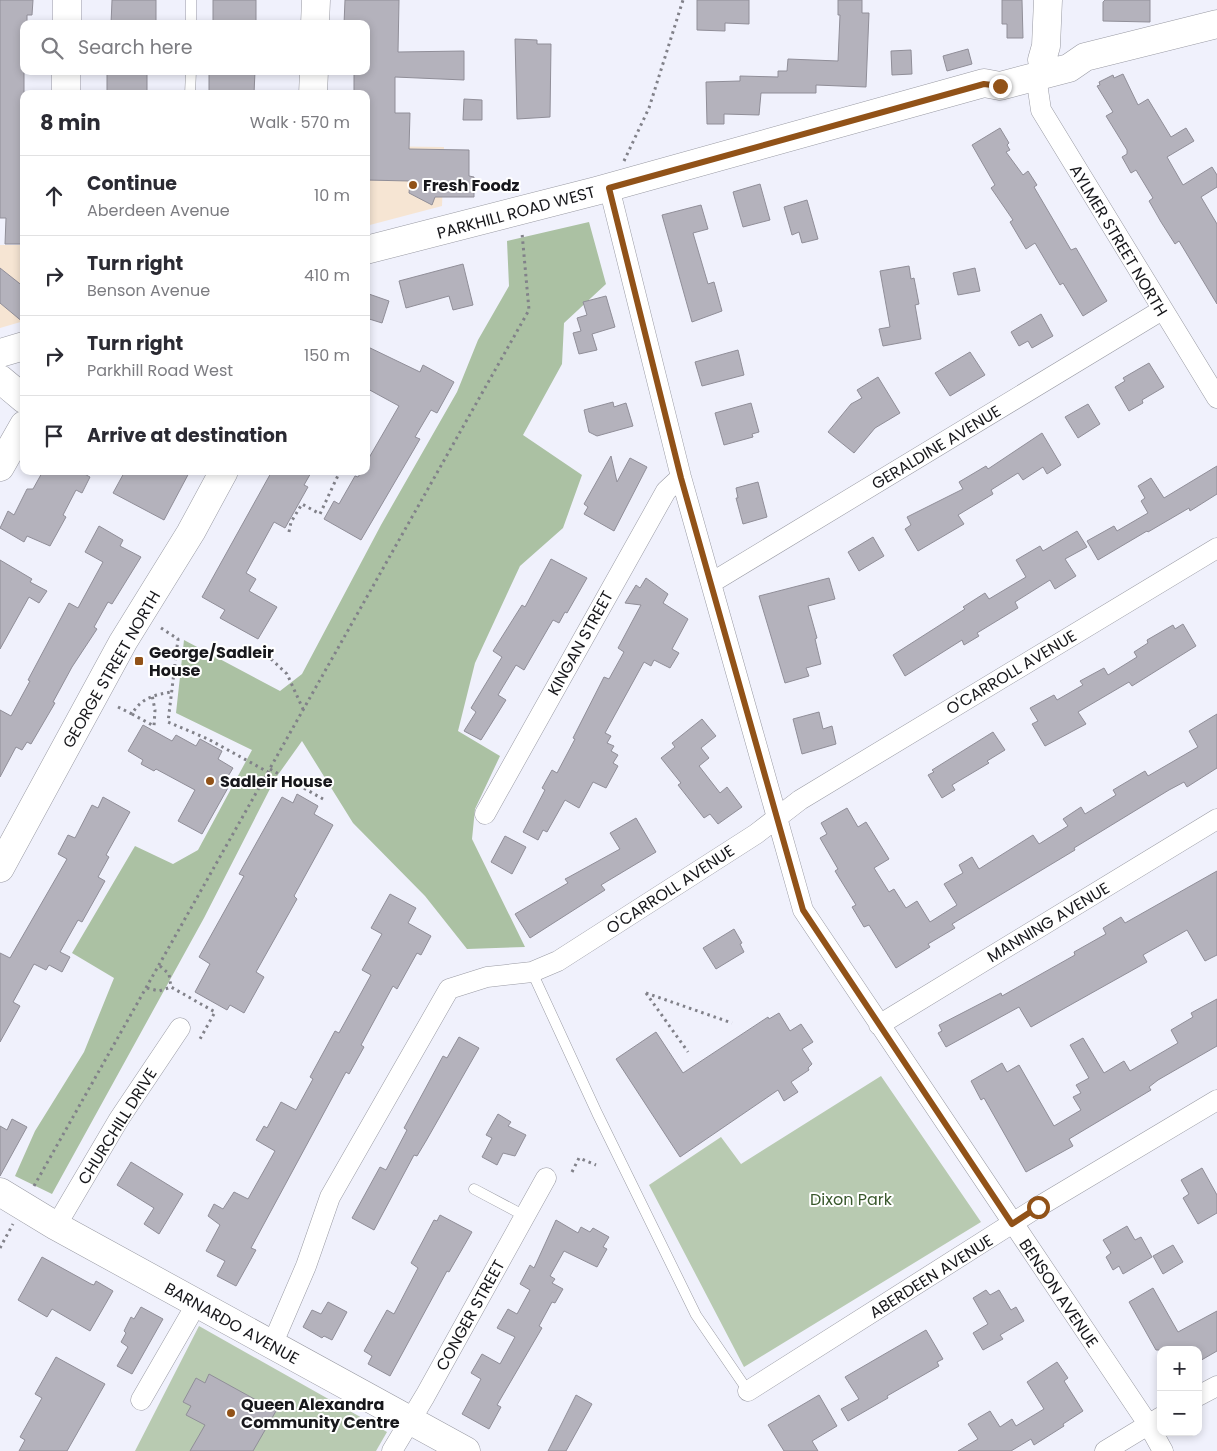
<!DOCTYPE html>
<meta charset="utf-8">
<style>
body{margin:0;font-family:Poppins,sans-serif;background:#f2f2f3;color:#2b2b33}
.controls{position:absolute;right:15px;bottom:15px;display:grid;overflow:hidden;border-radius:10px;box-shadow:0 2px 8px #0003}
.controls button{width:45px;height:45px;display:grid;place-items:center;padding:0;border:0;border-bottom:1px solid #e1e1e2;background:#fff;color:#2b2b33;font:25px sans-serif}
.stop{position:absolute;width:15px;height:15px;margin:-11px;border:4px solid #915218;border-radius:50%;background:#fff}
.stop.end{background:#915218;border-color:#fff;box-shadow:0 1px 5px #0008}
.list{margin:0;padding:0;list-style:none}
h2{display:flex;justify-content:space-between;align-items:center;height:65px;margin:0;padding:0 20px;font-size:21px}
h2 small{font-size:16px;font-weight:400;color:#7c7c81}
.list li{display:grid;grid-template-columns:32px 1fr auto;gap:15px;align-items:center;box-sizing:border-box;height:80px;padding:0 20px;border-top:1px solid #e1e1e2}
.list b{display:block;font-size:19px;white-space:nowrap}
.list p{margin:0;font-size:16px;white-space:nowrap;color:#7c7c81}
.list em{font-size:16px;font-style:normal;color:#7c7c81}
.icon{flex:none;width:28px;height:28px;fill:none;stroke:currentColor;stroke-width:2;stroke-linecap:round;stroke-linejoin:round}
.map{position:relative;flex:none;width:1217px;height:1451px;overflow:hidden}
.search{position:absolute;background:#fff;box-shadow:0 2px 8px #0003;left:20px;top:20px;width:350px;height:55px;display:flex;align-items:center;gap:12px;box-sizing:border-box;padding:0 18px;border-radius:10px;color:#7c7c81;font-size:19px}
.panel{position:absolute;background:#fff;box-shadow:0 2px 8px #0003;left:20px;top:90px;width:350px;height:385px;border-radius:10px}
.map>svg:first-child{display:block}
.commercial{fill:#f6e5d3}
.green{fill:#b8cab1}
.forest{fill:#abc1a3}
.building{fill:#b4b2bc;stroke:#908e98}
.lines{fill:none;stroke-linecap:round;stroke-linejoin:round}
.lane-casing{stroke:#999aa3;stroke-width:11}
.street-casing{stroke:#999aa3;stroke-width:21}
.secondary-casing{stroke:#999aa3;stroke-width:29}
.path{stroke:#818189;stroke-width:3;stroke-dasharray:2.5 4;stroke-linecap:butt}
.lane{stroke:#fff;stroke-width:10}
.street{stroke:#fff;stroke-width:20}
.secondary{stroke:#fff;stroke-width:28}
.route{stroke:#915218;stroke-width:6}
.poi-dot{fill:#915218;stroke:#fff;stroke-width:2}
.labels{text-anchor:middle;stroke-width:4;stroke-linejoin:round;paint-order:stroke}
.poi-label{font-size:16px;font-weight:bold;fill:#17171b;stroke:#fff;text-anchor:start}
.street-label{font-size:16px;fill:#17171b;stroke:#fff}
.park-label{font-size:16px;fill:#39582c;stroke:#fff}
</style>
<div class="map">
<svg width="1217" height="1451" viewBox="0 0 1217 1451">
<rect width="100%" height="100%" fill="#f0f1fc"/>
<path class="commercial" d="M366 146 444 147 442 206 366 226Z
M0 245H24V321L0 328Z"/>
<path class="green" d="M881 1076 981 1222 744 1367 649 1185 721 1137 741 1164Z
M199 1326 387 1432 376 1451H135Z"/>
<path class="forest" d="M589 222 606 284 564 323 562 364 523 435 582 475 563 528 520 566 475 663 458 731 500 756 475 809 472 839 525 947 467 949 425 896 353 823 302 741 275 779 204 918 52 1194 15 1176 35 1131 84 1052 114 978 72 953 135 846 173 864 198 850 252 750 176 713 184 640 280 691 302 674 381 525 457 392 478 340 509 286 507 241Z"/>
<path class="building" d="M0 0H33L32 15H27V24H24V244H5L6 218H0Z
M112 0H156V24H111Z
M213 0H256V24H213Z
M345 0H399L398 52 464 51V80L395 77V113H410L409 149 469 150V176L474 177V197H435L432 205 409 193 410 181 366 180V94H354V71H366V24H344Z
M697 0H749V24L725 23V31L697 30Z
M838 0H862V13H869L866 87 816 85V93H761L759 115 724 114V124H707L706 82 740 81V76L778 77V71H787L788 59 838 61 840 15H838Z
M1002 0H1022L1023 38H1007V24H1002Z
M1105 0H1150V22L1103 21V2Z
M515 39 537 40V44H551L550 117 517 119Z
M968 49 972 64 947 71 943 56Z
M911 50 912 74 892 75 891 51Z
M107 71H147V94H107Z
M209 71H255L254 94H209Z
M1123 74 1138 105 1148 99 1171 137 1186 128 1194 141 1167 157 1183 185 1212 167 1217 175V187L1201 197 1217 224V304L1179 241 1175 244 1161 222 1149 201 1153 198 1136 170 1131 173 1122 157 1127 154V150L1106 116 1113 112 1097 86 1100 85 1099 82 1113 75 1114 78Z
M464 99 482 100V120H463Z
M1000 128 1009 143 1007 145 1010 150 1006 152 1023 175 1028 171 1037 185 1034 187 1071 250 1076 248 1107 301 1083 316 1063 283 1060 285 1035 243 1026 249 1010 222 1013 220 991 188 995 185 972 145Z
M760 184 770 220 743 227 733 192Z
M807 200 818 239 802 243 799 232 792 235 784 207Z
M701 205 708 229 693 233 708 284 714 282 722 311 692 322 662 215Z
M463 264 473 305 453 310 449 296 406 308 399 281Z
M909 266 911 279 914 278 919 304 915 305 921 339 883 346 879 329 890 327 880 271Z
M0 268 24 287V323L0 303Z
M975 268 980 291 958 295 953 273Z
M366 293 389 301 382 323 366 318Z
M606 296 615 327 592 334 597 350 579 354 573 333 581 331 577 318 587 315 583 302Z
M1041 314 1053 336 1032 348 1028 341 1019 346 1011 332Z
M366 346 420 372 423 365 454 382 437 413 431 410 415 437 420 439 361 540 324 519 334 501 339 504 355 476 358 477 362 471H366V463L399 406 366 388Z
M738 350 744 375 702 386 695 362Z
M970 352 985 375 950 396 935 373Z
M1149 363 1164 387 1142 400 1143 403 1129 411 1115 387 1125 381 1123 378Z
M878 377 900 413 875 428 854 453 828 432 851 404 862 398 857 390Z
M613 402 614 407 626 403 633 426 597 436 589 432 584 410Z
M751 403 759 432 752 434 753 437 724 445 715 413Z
M1088 404 1100 424 1078 438 1065 417Z
M1042 433 1061 465 1047 474 1043 467 1023 480 1018 473 991 490 993 494 958 515 964 524 918 551 905 529 911 525 907 517 963 489 959 482 986 466 988 469Z
M611 456 617 482 630 458 647 467 614 531 584 514 588 507 584 504Z
M1217 466V494L1190 511 1189 508 1148 532 1147 531 1098 560 1087 541 1114 526 1117 531 1148 513 1141 501 1145 498 1138 486 1151 478 1164 498Z
M43 471H79L90 477 82 493 76 490 63 515 66 517 50 546 27 536 24 542 0 528 8 511 14 515 27 489H33Z
M125 471H190L164 520 113 493Z
M272 471H312L304 485 308 487 285 528 274 522 246 573 256 579 249 591 277 607 258 639 220 618 225 610 202 597Z
M758 482 767 517 743 524 736 498H738L736 488Z
M99 526 123 540 120 546 141 557 112 604 108 602 94 627 97 629 72 667 53 702 55 703 31 744 27 742 22 750 16 747 0 777V710L11 716 30 681 28 680 69 603 78 608 103 562 85 552Z
M1077 531 1087 547 1065 559 1076 576 1055 589 1050 580 1015 602 1018 608 977 633 979 636 964 645 962 640 905 676 893 655 965 609 963 607 985 593 989 599 1026 577 1016 560 1040 546 1043 551Z
M873 537 884 556 859 571 848 552Z
M551 559 587 578 567 613 565 612 559 623 553 620 524 670 516 665 498 695 506 700 481 740 464 731 476 712 471 708 502 657 493 651 522 605 525 607Z
M0 560 32 579 30 582 47 591 39 603 29 597 0 649Z
M646 578 668 594 663 603 688 619 672 649 679 653 670 668 654 660 651 666 644 662 605 733 611 736 607 743 614 746 611 751 618 755 613 763 618 766 606 788 593 782 579 808 565 800 547 832 543 830 538 840 523 832 545 790 542 788 552 770 557 773 575 739 573 738 604 677 609 679 624 652 618 648 641 605 625 603 636 585 640 588Z
M829 578 835 599 808 606 817 638 815 639 821 664 806 668 809 676 785 683 759 596Z
M1183 624 1196 646 1132 686 1129 682 1078 712 1086 724 1045 746 1032 724 1038 721 1030 708 1054 695 1057 700 1083 685 1080 681 1104 668 1108 675 1137 657 1134 652 1148 643 1147 640 1173 625 1175 629Z
M819 712 823 729 832 726 836 744 802 754 793 719Z
M1217 714V768L1187 787 1184 782 1169 790 1074 848 1075 850 952 924 955 928 928 944 930 947 896 968 869 925 864 927 852 907 856 905 835 871 838 869 820 838 827 834 821 823 847 808 858 827 866 822 889 859 874 868 889 892 894 889 906 908 917 901 930 922 957 905 944 884 963 873 959 865 972 857 979 869 1033 835 1039 844 1068 826 1063 819 1081 807 1085 814 1116 795 1113 790 1145 771 1148 776 1198 747 1189 731Z
M702 719 716 736 701 748 709 758 699 766 720 793 727 787 742 807 718 824 710 814 704 818 678 785 681 783 661 758 675 747 672 743Z
M143 725 172 741 176 735 196 746 200 739 222 751 218 759 233 768 224 783 229 786 202 834 178 821 195 790 156 769 154 771 141 764 143 760 128 751Z
M993 732 1005 750 987 761 989 763 952 785 955 790 942 798 928 775 934 772 932 770Z
M297 794 318 806 314 814 333 825 294 896 297 899 256 972 264 977 244 1013 230 1005 227 1010 195 992 210 964 199 957 244 876 239 874 282 797 293 803Z
M103 797 130 812 106 855 109 857 98 877 105 881 82 922 78 920 60 952 70 957 62 972 49 965 46 970 34 964 13 1002 20 1006 0 1042V953L10 958 67 859 58 854 68 835 75 838 92 805 98 808Z
M636 818 656 852 601 885 605 890 530 938 515 914 568 883 565 879 569 877 620 849 610 833Z
M505 836 526 847 512 874 491 862Z
M1217 871V955L1205 961 1187 930 1143 955 1147 962 1031 1027 1019 1007 946 1047 938 1033 942 1031 939 1025 1001 993 1002 996 1075 955 1074 952 1106 934 1103 928 1121 917 1125 923Z
M390 894 416 908 408 923 431 936 421 955 417 953 397 989 393 986 361 1045 364 1047 349 1074 346 1072 251 1248 256 1250 236 1286 217 1276 225 1261 206 1251 220 1225 208 1216 214 1204 223 1209 234 1192 248 1199 275 1151 256 1140 264 1126 267 1128 281 1102 296 1110 313 1079 310 1077 335 1031 339 1033 371 975 362 970 382 934 371 928Z
M734 929 742 943 740 944 744 952 716 969 703 948Z
M1217 999V1046L1158 1080 1149 1087 1151 1090 1069 1139 1073 1146 1026 1172 984 1098 981 1100 971 1081 1002 1063 1007 1072 1019 1065 1054 1126 1081 1110 1073 1097 1081 1093 1076 1085 1089 1078 1070 1045 1083 1038 1104 1073 1124 1061 1130 1071 1178 1043 1171 1030 1193 1017 1191 1013Z
M779 1013 790 1031 801 1024 813 1042 802 1049 812 1064 808 1068 809 1070 791 1082 798 1092 784 1101 778 1090 680 1157 616 1059 656 1032 683 1073 768 1017 769 1019Z
M459 1037 479 1048 426 1141 417 1156 414 1155 374 1230 352 1218 380 1167 386 1170 407 1130 404 1128 443 1056 447 1058Z
M498 1114 511 1122 508 1126 526 1135 515 1156 503 1153 497 1165 482 1157 492 1138 486 1135Z
M12 1119 27 1127 0 1176V1126L7 1130Z
M131 1162 183 1194 159 1234 144 1224 154 1208 117 1185Z
M1202 1168 1217 1195V1213L1198 1224 1183 1198 1189 1194 1181 1180Z
M440 1215 472 1232 449 1272 447 1271 390 1376 368 1364 372 1356 364 1351 387 1310 394 1314 418 1268 411 1263 434 1220 437 1221Z
M556 1220 578 1233 581 1227 590 1232 593 1228 609 1237 603 1247 607 1249 597 1267 564 1251 550 1276 555 1279 552 1283 563 1289 555 1303 552 1302 539 1326 542 1328 497 1405 501 1407 489 1429 462 1414 481 1379 471 1373 482 1354 500 1364 515 1337 497 1328 508 1309 517 1314 530 1290 520 1284 530 1265 534 1268Z
M1127 1226 1135 1240 1141 1237 1152 1257 1123 1274 1119 1266 1113 1270 1106 1257 1111 1253 1103 1240Z
M1173 1245 1183 1262 1163 1274 1153 1256Z
M42 1257 91 1284 94 1285 96 1281 113 1291 90 1331 52 1309 47 1317 18 1300Z
M1153 1288 1178 1332 1217 1311V1351L1198 1362V1350H1156L1129 1302Z
M986 1290 990 1295 999 1290 1011 1310 1016 1307 1024 1321 1000 1335 1003 1339 983 1350 973 1333 988 1324 973 1298Z
M328 1302 347 1312 332 1340 324 1336 322 1338 303 1327 312 1310 321 1314Z
M141 1307 163 1319 132 1374 117 1366 128 1347 121 1342 126 1333 124 1331 131 1317 134 1319Z
M926 1330 943 1359 937 1362 939 1366 887 1396 888 1398 848 1421 841 1409 859 1399 845 1377Z
M56 1357 105 1384 67 1451H19L25 1440 20 1437 42 1398 35 1394Z
M1057 1362 1068 1378 1064 1381 1083 1411 1063 1424 1064 1426 1034 1445 1031 1439 1011 1451H958L978 1439 968 1424 990 1411 1000 1427 1012 1419 1016 1426 1044 1409 1027 1382Z
M209 1374 276 1411 253 1451H190L205 1425 186 1415 191 1406 183 1402 196 1378 205 1383Z
M576 1395 592 1404 566 1451H548Z
M819 1395 837 1426 812 1441 818 1451H784L768 1425Z"/>
<g class="lines">
<defs>
<path id="lane" d="M191 24V0
M190 94 191 71
M532 972 597 1113 696 1315 748 1391
M474 1189 525 1216"/>
<path id="street" d="M1039 76 1037 83 1041 110 1217 398
M609 187 681 477 803 910 1148 1424 1163 1451
M711 583 1162 310
M485 814 666 491 681 477
M879 1025 1217 819
M56 1226 119 1119 180 1028
M272 1345 306 1266 330 1197 449 989 487 977 532 972 558 961 756 834 800 800 1217 548
M748 1391 1038 1207 1217 1100
M1198 1396 1217 1386
M141 1400 197 1303
M392 1451 425 1396 546 1178
M1105 1451 1161 1417"/>
<path id="secondary" d="M67 24V0
M315 24 316 0
M1042 60 1046 46 1048 0
M66 94V71
M313 94 314 71
M366 250 596 191 984 83 1000 86 1069 68 1085 57 1217 24
M0 353 24 346
M0 379 24 399
M0 467 24 425
M0 868 123 642 191 532 224 471
M0 1192 56 1226 466 1451"/>
</defs>
<use href="#lane" class="lane-casing"/>
<use href="#street" class="street-casing"/>
<use href="#secondary" class="secondary-casing"/>
<path class="path" d="M624 161 649 108 683 0
M289 532 291 522 302 504 320 514 340 471
M161 628 178 639 168 722 208 739 268 772
M271 659 287 674 303 709
M118 707 132 714C141 698 154 695 171 692
M132 714 154 726 155 710 152 695
M270 769 323 799
M160 966 169 974 171 987 215 1012 200 1039
M147 988 159 991 171 987
M646 993 732 1023
M646 993 688 1052
M572 1172 579 1158 596 1165
M34 1186 529 310 522 233
M0 1248 13 1224"/>
<use href="#lane" class="lane"/>
<use href="#street" class="street"/>
<use href="#secondary" class="secondary"/>
</g>
<g class="lines">
<path class="route" d="M1000 86 984 84 609 188 681 478 803 910 1012 1224 1038 1207"/>
</g>
<g class="poi-dot">
<circle cx="413" cy="185" r="5"/>
<rect x="134" y="656" width="10" height="10" rx="2.5"/>
<circle cx="210" cy="781" r="5"/>
<circle cx="231" cy="1413" r="5"/>
</g>
<g class="labels">
<g class="poi-label">
<text x="423" y="191">Fresh Foodz</text>
<text x="149" y="658">George/Sadleir<tspan x="149" dy="18">House</tspan></text>
<text x="220" y="787">Sadleir House</text>
<text x="241" y="1410">Queen Alexandra<tspan x="241" dy="18">Community Centre</tspan></text>
</g>
<g class="street-label">
<text transform="translate(516 212) rotate(-15)" y="6">PARKHILL ROAD WEST</text>
<text transform="translate(1119 240) rotate(59)" y="6">AYLMER STREET NORTH</text>
<text transform="translate(936 447) rotate(-31)" y="6">GERALDINE AVENUE</text>
<text transform="translate(580 643) rotate(-61)" y="6">KINGAN STREET</text>
<text transform="translate(111 669) rotate(-60)" y="6">GEORGE STREET NORTH</text>
<text transform="translate(1011 672) rotate(-31)" y="6">O'CARROLL AVENUE</text>
<text transform="translate(670 889) rotate(-33)" y="6">O'CARROLL AVENUE</text>
<text transform="translate(1048 922) rotate(-31)" y="6">MANNING AVENUE</text>
<text transform="translate(117 1126) rotate(-58)" y="6">CHURCHILL DRIVE</text>
<text transform="translate(931 1276) rotate(-32)" y="6">ABERDEEN AVENUE</text>
<text transform="translate(1059 1293) rotate(56)" y="6">BENSON AVENUE</text>
<text transform="translate(470 1315) rotate(-61)" y="6">CONGER STREET</text>
<text transform="translate(232 1323) rotate(29)" y="6">BARNARDO AVENUE</text>
</g>
<g class="park-label">
<text x="851" y="1205">Dixon Park</text>
</g>
</g>
</svg>
<div class="controls">
<button>+</button>
<button>−</button>
</div>
<div class="stop" style="left:1038px;top:1207px"></div>
<div class="stop end" style="left:1000px;top:86px"></div>
<div class="search"><svg class="icon" aria-label="search" viewBox="0 0 24 24"><circle cx="10" cy="10" r="6"/><path d="M15 15l6 6"/></svg>Search here</div>
<section class="panel">
<h2>8 min<small>Walk · 570 m</small></h2>
<ul class="list">
<li><svg class="icon" aria-label="ahead" viewBox="0 0 24 24"><path d="M12 20V5M6 11l6-6 6 6"/></svg><div><b>Continue</b><p>Aberdeen Avenue</p></div><em>10 m</em></li>
<li><svg class="icon" aria-label="right" viewBox="0 0 24 24"><path d="M7 20v-9h11M14 6l5 5-5 5"/></svg><div><b>Turn right</b><p>Benson Avenue</p></div><em>410 m</em></li>
<li><svg class="icon" aria-label="right" viewBox="0 0 24 24"><path d="M7 20v-9h11M14 6l5 5-5 5"/></svg><div><b>Turn right</b><p>Parkhill Road West</p></div><em>150 m</em></li>
<li><svg class="icon" aria-label="arrive" viewBox="0 0 24 24"><path d="M6 21V4h12l-3 4 3 4H6"/></svg><div><b>Arrive at destination</b></div></li>
</ul>
</section>
</div>
